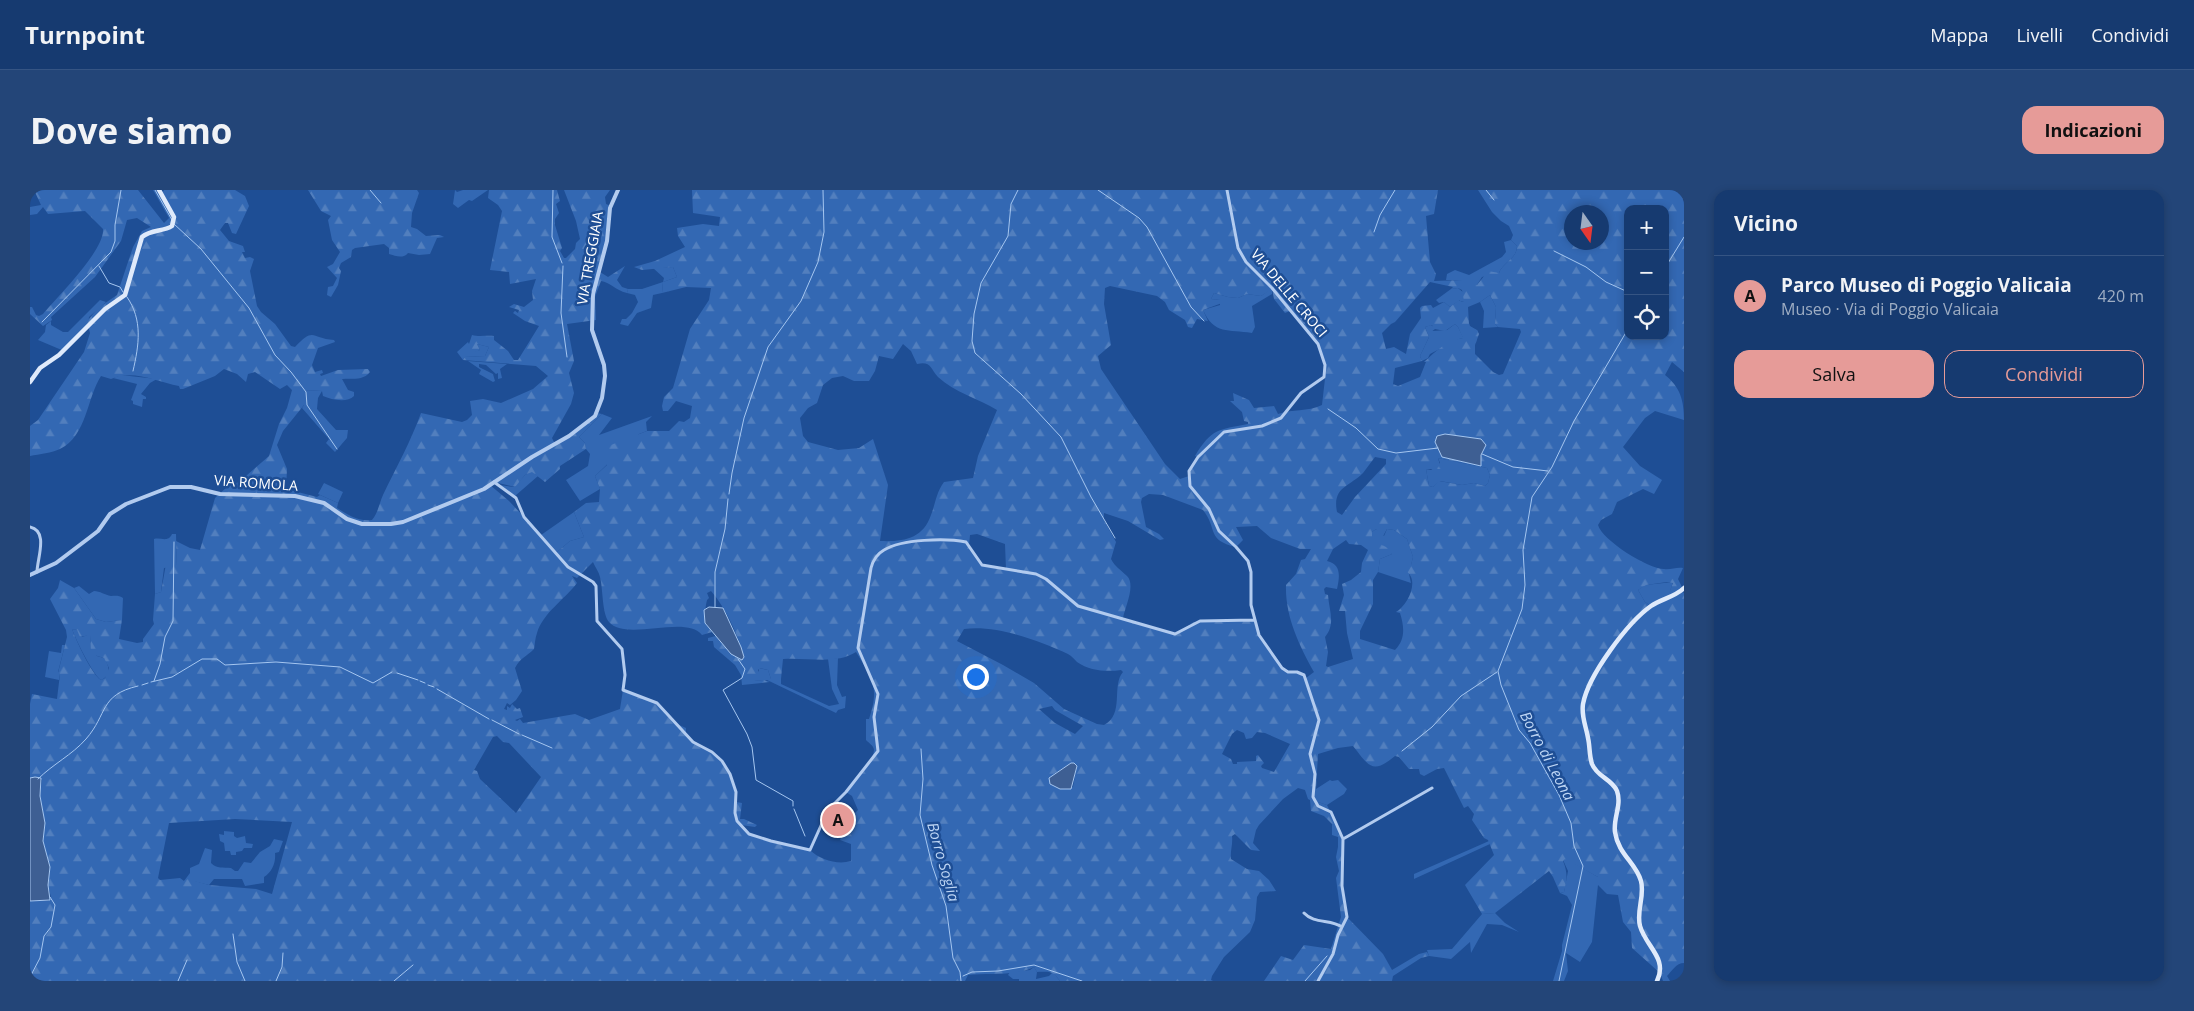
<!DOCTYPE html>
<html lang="it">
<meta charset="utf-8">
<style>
body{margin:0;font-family:"Open Sans",sans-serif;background:#234578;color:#f1f3f6}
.controls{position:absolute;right:15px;top:15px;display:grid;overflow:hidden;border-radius:10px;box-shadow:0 2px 8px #0003}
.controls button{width:45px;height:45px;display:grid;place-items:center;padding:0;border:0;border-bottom:1px solid #355483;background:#163a70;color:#f1f3f6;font:25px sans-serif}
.compass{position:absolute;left:1534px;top:15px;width:45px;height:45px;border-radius:50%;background:#163a70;box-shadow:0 2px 8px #0003;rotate:166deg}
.you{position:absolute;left:945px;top:486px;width:18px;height:18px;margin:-12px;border:4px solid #fff;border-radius:50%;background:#1a73e8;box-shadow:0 0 0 8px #1a73e833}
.badge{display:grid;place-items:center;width:32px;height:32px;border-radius:50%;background:#e69b98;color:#111;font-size:16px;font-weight:700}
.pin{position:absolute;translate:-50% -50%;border:2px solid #fff;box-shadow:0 1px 5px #0006}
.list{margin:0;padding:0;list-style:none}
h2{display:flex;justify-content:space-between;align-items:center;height:65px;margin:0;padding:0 20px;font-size:21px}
h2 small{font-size:16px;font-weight:400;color:#9eadc3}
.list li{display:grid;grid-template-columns:32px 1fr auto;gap:15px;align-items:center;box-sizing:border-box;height:80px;padding:0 20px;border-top:1px solid #355483}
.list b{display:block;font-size:19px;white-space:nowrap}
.list p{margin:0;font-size:16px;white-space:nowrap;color:#9eadc3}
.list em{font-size:16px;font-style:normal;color:#9eadc3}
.actions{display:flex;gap:10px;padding:15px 20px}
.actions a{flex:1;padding:11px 0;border:1px solid #e69b98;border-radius:15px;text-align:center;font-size:18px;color:#e69b98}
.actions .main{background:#e69b98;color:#111}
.icon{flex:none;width:28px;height:28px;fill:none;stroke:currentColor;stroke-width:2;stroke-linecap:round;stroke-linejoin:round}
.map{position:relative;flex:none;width:1654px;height:791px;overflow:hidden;border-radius:15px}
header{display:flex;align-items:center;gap:30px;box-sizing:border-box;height:70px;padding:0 25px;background:#163a70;border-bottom:1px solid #355483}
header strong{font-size:24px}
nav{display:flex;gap:28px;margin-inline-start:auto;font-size:18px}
.intro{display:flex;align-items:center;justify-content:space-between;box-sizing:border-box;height:120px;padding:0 30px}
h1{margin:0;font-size:35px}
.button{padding:12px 22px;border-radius:15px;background:#e69b98;color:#111;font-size:18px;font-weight:700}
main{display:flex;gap:30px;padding:0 30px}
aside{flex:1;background:#163a70;border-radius:15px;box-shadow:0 2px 8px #0003}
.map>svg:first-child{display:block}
.green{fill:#3368b3}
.forest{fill:url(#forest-firs);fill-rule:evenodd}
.water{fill:#3e5f93;stroke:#a5c6f0}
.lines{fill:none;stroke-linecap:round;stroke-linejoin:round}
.stream{stroke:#a5c6f0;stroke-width:1}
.minor{stroke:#b2cbef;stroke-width:3}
.tertiary{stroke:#b2cbef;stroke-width:4}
.secondary{stroke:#dfeafb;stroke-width:4.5}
.labels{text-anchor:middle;stroke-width:5;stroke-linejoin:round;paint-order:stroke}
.street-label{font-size:14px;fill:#fff;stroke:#1e4e95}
.water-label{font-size:15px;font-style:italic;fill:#bed6f5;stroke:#1e4e95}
</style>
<header>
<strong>Turnpoint</strong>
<nav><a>Mappa</a><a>Livelli</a><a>Condividi</a></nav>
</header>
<div class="intro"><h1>Dove siamo</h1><a class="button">Indicazioni</a></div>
<main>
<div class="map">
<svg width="1654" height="791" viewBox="0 0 1654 791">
<defs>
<pattern id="forest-firs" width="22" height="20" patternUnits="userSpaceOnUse" patternTransform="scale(1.25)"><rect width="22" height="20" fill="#3368b3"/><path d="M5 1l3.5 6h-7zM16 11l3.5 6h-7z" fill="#527fbe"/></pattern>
</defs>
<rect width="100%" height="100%" fill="#1e4e95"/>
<path class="green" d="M425 0 427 2 433 0H458L442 11 439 10 428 18 423 14Z
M1481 50 1487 56C1487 69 1473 72 1469 83L1452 87 1447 95 1433 90H1416L1417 84 1425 80 1439 85 1472 67 1476 62 1474 52Z
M643 77 647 87 633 92 632 103 623 105 621 118 607 123 598 136 590 134 592 129H596L602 123 608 112 605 105 597 103 598 99H612L633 92 634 88 623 78Z
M1242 98V104L1222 116 1225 137 1222 143C1198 139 1184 145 1173 120L1190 115V110L1181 109 1184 103 1198 107 1208 108 1217 104 1231 106Z
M1428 98 1434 103V111L1430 112V110L1420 117 1414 112 1409 113 1406 110 1421 99Z
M1460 105 1466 117 1465 134 1468 137 1453 138 1454 121 1450 112Z
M70 110 76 112 59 127 58 136 34 161 8 150 15 142 16 135 21 131V135L33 142H38Z
M1437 127 1440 136 1448 141 1446 153 1433 148 1429 149 1400 164 1398 168 1392 171 1390 166 1399 147 1395 137 1401 135 1404 137 1402 141 1417 140 1425 134 1428 137 1433 147Z
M438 152 443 162 450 160 447 154 459 157 455 166 435 167 433 170 427 162Z
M438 171 477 174 470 179 472 188 468 189V183L466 184 456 175 449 174V177L463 184 465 191 463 192 449 184 451 180Z
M91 185 127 189 120 193 111 204 116 207V209H113L112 217 103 214V211L101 210 107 194 83 188Z
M274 200 292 201 288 208 287 219 306 240H318L317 248 305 262 296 253 299 249 272 218 274 215Z
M572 224 582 228 569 245 622 226 616 232 617 241 609 244 565 286 570 299 550 311 536 290 558 276 560 264 556 259 555 253 549 247Z
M1408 268 1457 278 1460 285 1458 293 1455 296 1444 293 1432 295 1410 291 1403 297 1399 296 1396 279 1401 280 1410 273Z
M502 281 508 286 485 306 470 295 484 297 495 285Z
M294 293 313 302 308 313 288 304Z
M544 322 554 347 540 351 527 362 511 345Z
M1346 339 1354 346 1357 339 1364 340 1377 349 1383 367 1379 384 1381 393 1348 382 1350 369 1362 364 1352 355H1342V342Z
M142 344H146L147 376 134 378 131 402 125 404 124 349C131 347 138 353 142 344Z
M1643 392 1638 408 1621 416 1615 412 1608 400 1615 395Z
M49 396 59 404 64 401C70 401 75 405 81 406 86 406 88 405 93 408L92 430 76 432 66 429 44 398Z
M42 439 47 440 52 447 60 444 61 460 67 466 74 468C79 475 82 485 71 490 63 485 46 450 42 439Z
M32 455H35L28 482 30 484 29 490 15 487 19 461 31 463Z
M808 468 807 495 812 507 816 506 815 518 808 520 806 523 737 490 723 491 729 483V478L738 480 741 489H751V494L799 516 809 514 802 499 798 469Z
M1300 590 1302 591 1308 590 1317 599 1314 604 1297 615 1288 612 1286 599Z
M194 641 204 642V646L207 648 215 646 216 653 223 654 222 658H214L212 661 206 662V665H201L200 661H195L194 653 190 651 189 644 194 645Z
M244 649 253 651 249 662 245 663C246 673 242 682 234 687V693L215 696 212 689H184L179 695 163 691H154L160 683V678L169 674 175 658 182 660 181 673C187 679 193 677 201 678L205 681H208L214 672 221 673 230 662 240 656Z
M1459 651 1460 654 1384 689V684Z
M1535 668 1568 687V695L1562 752 1550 772 1536 763 1538 781 1534 791H1523L1532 761V755L1542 715 1537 706 1530 703 1534 702 1538 681 1533 670Z
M1465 723 1475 733 1489 742 1472 735 1457 734 1441 763 1440 752 1421 769 1399 766 1397 760 1422 759 1452 724Z
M1004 777 1007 782 1006 789 1019 786 1023 782 1030 791H989V789H983L978 785 980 782 1000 780Z"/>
<path class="forest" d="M4 0H108L134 33 139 28 123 0H131L133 2 134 0H205L215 6 219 16 206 44 202 43 198 33H195L190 40 199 51 213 56 215 62H212L215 68 220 67 224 69 220 81 227 116 231 122 245 134 261 156 265 157C285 136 281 149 304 150L305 152 288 158 282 175 285 182 292 180 293 183 290 184 291 186 308 180 338 179 340 182C333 191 322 188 312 189L318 200 324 202V206C317 213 302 210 293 206L292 201 274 200V215L253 241 247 255 257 279 256 299 287 307 290 305 308 313 307 318C318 325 329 332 342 330 348 323 349 314 353 305 366 278 381 251 391 223L432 232 437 230 442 225 440 211 453 209 471 213 503 199 518 186 506 176 433 170 435 167 455 166 459 157 447 154 450 160 443 163 438 157 442 145C449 147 457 145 464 146V150L478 161 484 170H488L509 136 495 131 483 123 485 121 488 123 489 120 479 117 484 114 494 117 503 110 502 101 506 89 480 94 479 82 460 80 472 21 468 15 458 8 459 0H527L530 11 526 14 529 23 525 29V35L532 58 530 61 534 68H536L545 59 546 53 550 49 546 31 534 0H580L575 7 576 14 581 16 577 51 570 82 578 87 595 76 587 90 592 97 598 99 597 103C585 100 580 92 571 91L565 107 566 130 537 134 544 171 539 183 544 203 541 214 522 248 525 254 539 246 567 223 572 224 549 247 555 253 556 259 530 276V279L515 292 502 282 495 285 485 297 464 292 460 295 479 311 527 362 540 351 554 347 544 322 556 313 569 312 570 299 565 286 577 275 573 258 617 241H639L649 231 654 232 660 228 662 216 646 211 638 221H633L632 216 634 207 643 198 660 139 679 110 681 98 656 97 632 103 633 92 647 87 643 77 612 80 604 77 625 71 655 57 648 46 647 38 673 34 689 36 690 27 663 23 662 0H1408L1404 24 1396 26 1400 72 1406 84 1404 91 1433 90 1438 87 1447 95 1458 81 1469 83C1473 72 1487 69 1487 56L1481 50 1483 45 1479 36 1471 31 1462 22 1448 0H1654V182L1642 172 1635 185C1650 197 1654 210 1654 230L1625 221 1615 228 1593 257 1610 276 1632 290 1624 304 1613 299 1587 312 1582 324 1571 330 1568 335C1572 350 1618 379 1634 379 1641 380 1646 377 1653 378L1648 389 1653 399 1651 401 1654 403V773C1646 773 1642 781 1637 786L1640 791H1633L1630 783 1602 758 1601 742 1593 732 1588 705 1577 704 1568 695V687L1535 669 1533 671C1538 683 1537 690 1534 702L1530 703 1523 687 1519 681 1465 723 1452 724 1435 695 1464 665 1458 650 1454 648 1442 630 1444 624 1438 616 1434 618 1414 578 1407 579 1394 586 1390 584 1389 579H1379L1369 567 1365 566C1342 585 1339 576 1323 556L1308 558 1288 564 1286 599 1292 600 1288 606V612L1297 615 1313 649 1312 696 1317 727 1353 764 1362 780 1389 764 1397 762 1399 766 1391 768 1363 786 1362 791H1234L1251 766 1263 770 1274 755 1301 759 1311 727 1306 688 1309 681 1306 667 1308 657V647L1302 645V634L1294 626 1281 621 1280 610 1278 609 1275 600 1268 598 1253 609 1229 635 1226 640 1223 653 1230 661 1221 660 1205 644 1202 646C1203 655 1200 661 1201 669L1217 679 1229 681 1239 690 1246 701 1230 702 1227 707 1225 730 1220 742 1194 767 1182 786 1181 790 1183 791H1030C1022 780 1019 782 1007 782L1004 777C988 786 957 783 938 785L935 791H0V711H19L21 707 18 695 20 677 13 651 15 633 10 606 12 590 5 587 0 588V514L2 504 27 509 30 484 28 483 37 447 36 440 20 409 28 398 30 390 44 398 66 429 76 432 92 430 89 449 107 453 113 452V449L124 434 123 430 125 404 131 402 136 374 147 375 146 351 160 358 170 360 185 308 198 296 209 292 239 266 249 234 257 218 262 200 257 195 250 199 225 182 218 184 216 192 207 184 194 179 185 186 153 199H150L149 196C127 192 103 179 81 189L71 186C57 207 57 246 30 259 22 263 9 264 0 266V236L8 230 54 162 60 143 57 131 68 118 87 105 103 57 112 41 121 37 107 28 97 30 91 51 65 87 21 127 22 130 13 136 0 124V117H2L6 125 9 126 13 124C28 106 75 60 73 39L55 21 18 24 13 17 7 24 0 25V17L11 15ZM1598 19H1635V146H1598ZM1542 22H1572V52H1542ZM1400 92 1423 97 1421 99 1428 98 1432 100 1434 111 1431 112 1429 110 1420 117 1414 112 1403 118 1401 115 1392 116 1390 118 1391 128 1380 144 1376 164 1364 157 1356 159 1352 143 1361 134 1365 132ZM1080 96 1127 106 1135 112 1139 120 1155 130 1158 137 1162 138 1167 129 1178 131 1173 120 1192 113 1190 110 1181 109 1184 103 1198 107 1208 108 1217 104 1231 106 1242 99 1244 109 1255 123 1260 121 1288 154 1296 180 1292 215C1277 222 1263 219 1248 224L1244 216 1224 218 1219 210 1203 203 1204 211H1200L1212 222 1214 231 1218 232V234C1188 240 1182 238 1165 266L1168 267 1159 281V286L1150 289 1135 274 1071 179 1068 166 1081 155 1074 114 1075 98ZM1460 105 1466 117 1465 134 1468 137 1490 139 1491 142 1473 184 1469 185 1463 182 1445 164V155L1449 144 1447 140 1439 136 1438 117 1450 112ZM1425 134 1428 137 1433 148C1417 150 1405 162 1394 172H1396L1390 187 1368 196 1363 194 1365 178 1392 171 1390 166 1399 147 1395 137 1402 135 1403 137 1401 142 1405 139 1415 141ZM873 154 881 161 887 174C901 171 900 178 908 187 924 202 949 209 967 220L948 266 943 288 914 292C906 303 906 312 901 325 893 349 873 352 850 351L858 295 843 249 829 258 808 260 778 252 773 246 770 228 778 218 787 213 793 195 802 188 813 186 824 191H839L845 181 849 166 863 169ZM1422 245 1450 249 1454 258 1451 265V276L1412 267 1405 252ZM1345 267 1356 269V274L1325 307 1312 325 1307 322C1302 297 1319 297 1333 283 1337 278 1341 272 1345 267ZM1408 268 1457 278 1460 285 1458 293 1455 296 1444 293 1432 295 1409 291 1403 297 1399 296 1396 279H1411ZM1119 304 1133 305 1173 320C1188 339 1176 350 1206 357L1213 350 1206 337 1227 336 1241 348 1270 359H1281L1275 369 1271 370 1266 384 1256 395C1255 426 1269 455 1284 482L1276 488 1271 483 1256 481 1227 441 1224 430 1164 432 1145 444 1093 428C1095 417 1106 395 1097 386 1091 380 1085 377 1081 369L1086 352 1074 330V323L1098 331 1130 350 1134 349 1129 344 1116 337 1111 312 1112 308ZM1346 339 1352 348 1357 339 1364 340 1377 349 1383 367 1381 375 1376 377V381C1390 390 1378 415 1366 422L1370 423C1374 436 1376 449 1365 460L1330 449V441L1343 414V390L1348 382 1350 369 1362 364C1358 357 1350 352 1342 355V342ZM947 344 975 354 976 379 952 375 939 355 940 345ZM1316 350 1319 354 1331 355 1338 360 1332 373 1331 382 1321 390 1312 394 1314 405 1309 421H1315L1317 443 1323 469 1298 477 1296 476 1298 462 1295 447C1306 434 1299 420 1298 405L1295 404 1294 399 1296 397 1307 399C1310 386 1311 374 1297 371L1303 359ZM563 372C565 377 569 382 570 387 573 398 572 424 579 432 596 452 656 424 672 445L682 442C674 431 674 423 677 410L679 408 677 403 681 401C696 418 708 445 714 467L701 464 686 446 678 448V451H683L684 457 705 475 711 485 712 495 740 492 734 490 724 491 731 486 728 480 730 478 738 480 741 489H751L753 469C776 467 806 475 826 462 842 488 850 497 839 529H836V550C839 553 844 556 844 560 843 575 825 590 816 602L822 606 828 620 822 626H818L810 650 821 654V671C808 675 790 670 780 660L719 644 711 635 725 637 727 635 714 629H710L712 613 706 612C707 576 683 563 656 546V538L647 534 627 513 593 500 590 519 559 530 545 524 493 533 490 529 487 531 485 530 493 527 490 518 487 519 482 514 480 518 477 516V520L474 519 477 513 480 515 486 510 492 501 485 478C491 467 496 467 504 459 505 454 505 448 507 443 513 423 534 410 547 393L542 386 547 388ZM1637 392 1643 393 1637 408 1621 416 1615 412 1608 400 1616 395ZM42 439 47 440 50 447 60 445 61 464 74 468 79 478 75 488 71 490C62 485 46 450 42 439ZM934 439C967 435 1008 450 1038 464 1042 466 1044 469 1047 472 1060 481 1077 482 1091 480L1093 482C1081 496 1095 524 1074 535L1067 534 1034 519 1004 493 973 475 927 451ZM1022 516 1025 520 1053 536 1045 544 1025 533 1009 519ZM1207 540 1214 543 1216 549 1222 548 1227 542 1235 543 1260 554 1244 582 1232 578 1231 576 1234 573 1228 565 1226 566V571L1207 572V574H1203L1201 569 1192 564 1202 544ZM467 546 473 552 479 553 511 587 486 623 450 589 447 581 444 580 463 547ZM1041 573 1047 576 1043 597 1030 599 1020 594 1024 584ZM205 629 262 632 242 704 226 699 179 695 158 689 154 691 150 688 130 690 128 688 139 633Z
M278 0H387L389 3 382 23 381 37 387 39 396 46 410 45 414 47 407 48 400 64 389 65 378 63C373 69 366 66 359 64V58L354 54 325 58 322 60 321 67 311 73 309 78 311 81 308 95 301 107 297 105 298 97 303 96 307 88 297 77 303 74 310 62 302 50 298 30 301 26 291 21Z"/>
<path class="water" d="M1415 244 1451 249 1456 255 1451 265V276L1412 267 1405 252 1407 246Z
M679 417 693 418 711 457 714 467 712 470 701 464 675 433 674 420Z
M1041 573H1044L1047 576 1041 599H1030L1020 594 1019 588Z
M5 587 11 588 10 606 15 633 13 651 20 677 18 695 20 710 0 711V588Z"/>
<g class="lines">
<path class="stream" d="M125 0 142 30
M340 0 351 13
M523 0 522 47 532 73
M988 0 981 14 978 46 951 93 944 124 942 151 945 163 991 204 1031 247 1061 307 1085 348
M1068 0 1109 28 1117 37 1161 117 1174 131
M1456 0 1464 10
M144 34 171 59 219 118 245 165 261 182 276 202 277 215 307 259
M1344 42 1350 25 1365 0
M1524 61 1556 77 1576 92 1598 102
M69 76 79 93 90 97 93 102
M533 76 531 123 537 167
M1635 78 1654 47
M97 107C113 130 109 155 103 181
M12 132 81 62 85 51V35L91 0
M1298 219 1326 238 1348 259 1366 263 1408 258
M1452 264 1483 277 1518 281
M699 304 702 283 714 228 738 157 771 111 788 72 794 42 793 0
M685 417V382L695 339 698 309
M708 469 715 479 712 488 693 500 717 544 722 557 726 590 763 611V616
M367 483 388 490
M124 491 130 474 135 447 143 431 144 352
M390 491 395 493
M121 492 142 487 172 469H187L195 475 246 472 310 477 343 493 362 482
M112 495 118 493
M398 495 404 497
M407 499 459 529
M462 530 489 544
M492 545 522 558
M891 559 893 589 890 625 902 675 916 716 923 768 930 782 931 791
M1372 561 1402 537 1431 506 1467 482
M8 589C23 574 42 565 56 549 78 524 69 505 108 496
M764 619 775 646
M203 744 207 772 215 791
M933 786 942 782 968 781 1004 775 1052 791
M0 787 10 768 14 746 21 737 25 715 20 707
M148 791 157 770
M246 791 252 777 253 763
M364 791 383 775
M1275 791 1297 766
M1529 791 1553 676 1544 656 1541 633 1529 605 1500 553 1489 540 1471 495 1468 481 1492 419 1495 395 1493 360 1502 307 1522 277 1544 231 1598 139"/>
<path class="minor" d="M1197 0 1208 58 1216 72 1242 98 1288 154 1295 175 1294 187 1271 203 1251 228 1232 236 1194 242 1168 267 1159 281 1160 296 1179 319 1189 341 1206 357 1218 371 1221 382V415L1229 445 1252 478 1258 482H1267L1274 485 1289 530 1280 564 1285 584 1283 607 1288 616 1301 622 1313 649 1312 696 1317 727 1308 745 1303 764 1288 791
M464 292 486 308 494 327 538 377 563 392 566 396 567 431 592 459 595 485 593 500 627 513 663 552 682 562 692 571 700 584 706 602 705 623 707 631 719 644 741 651 780 660 798 620 816 602 848 561 844 527 848 504 828 458 841 378C843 370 847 364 854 360 872 349 916 348 936 352L952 375 1006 384 1016 389 1048 416 1145 444 1170 431 1224 430
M0 337C19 341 7 369 7 382
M1313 649 1402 598
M1274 723C1284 734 1301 729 1312 737"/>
<path class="tertiary" d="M0 385 26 373 59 348 68 341 80 324 96 314 140 297H161L190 304 265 306 294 313 317 329 332 334H361L373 332 454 299 502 267 539 246 565 226 572 208 575 186 574 175 562 140 563 104 577 51 580 18 588 0"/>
<path class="secondary" d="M0 192 10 178 29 165 75 119 95 105 112 47C121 39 133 42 142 36L144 27 129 0
M1627 791C1638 768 1616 757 1610 736 1606 721 1615 706 1611 691 1606 673 1588 664 1585 642 1583 628 1592 615 1587 601 1582 589 1567 587 1562 574 1559 565 1560 556 1558 548 1556 536 1551 526 1553 514 1558 486 1597 433 1621 416 1631 409 1645 407 1654 398"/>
</g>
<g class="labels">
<g class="street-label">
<text transform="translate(560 68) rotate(-80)" y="5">VIA TREGGIAIA</text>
<text transform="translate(1259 103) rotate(50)" y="5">VIA DELLE CROCI</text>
<text transform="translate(226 293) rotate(4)" y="5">VIA ROMOLA</text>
</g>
<g class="water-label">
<text transform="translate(1517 566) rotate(62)" y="5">Borro di Leona</text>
<text transform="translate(913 672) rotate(74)" y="5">Borro Soglia</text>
</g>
</g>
</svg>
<div class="controls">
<button>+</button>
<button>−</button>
<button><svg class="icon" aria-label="locate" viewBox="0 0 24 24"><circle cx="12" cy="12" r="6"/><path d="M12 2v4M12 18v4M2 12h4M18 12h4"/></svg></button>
</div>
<svg class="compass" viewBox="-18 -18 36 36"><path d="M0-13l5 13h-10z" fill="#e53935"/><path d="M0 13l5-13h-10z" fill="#9eadc3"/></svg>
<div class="you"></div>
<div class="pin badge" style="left:808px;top:630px">A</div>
</div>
<aside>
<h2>Vicino<small></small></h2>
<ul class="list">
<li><span class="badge">A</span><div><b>Parco Museo di Poggio Valicaia</b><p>Museo · Via di Poggio Valicaia</p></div><em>420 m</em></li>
</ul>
<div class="actions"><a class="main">Salva</a><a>Condividi</a></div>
</aside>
</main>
